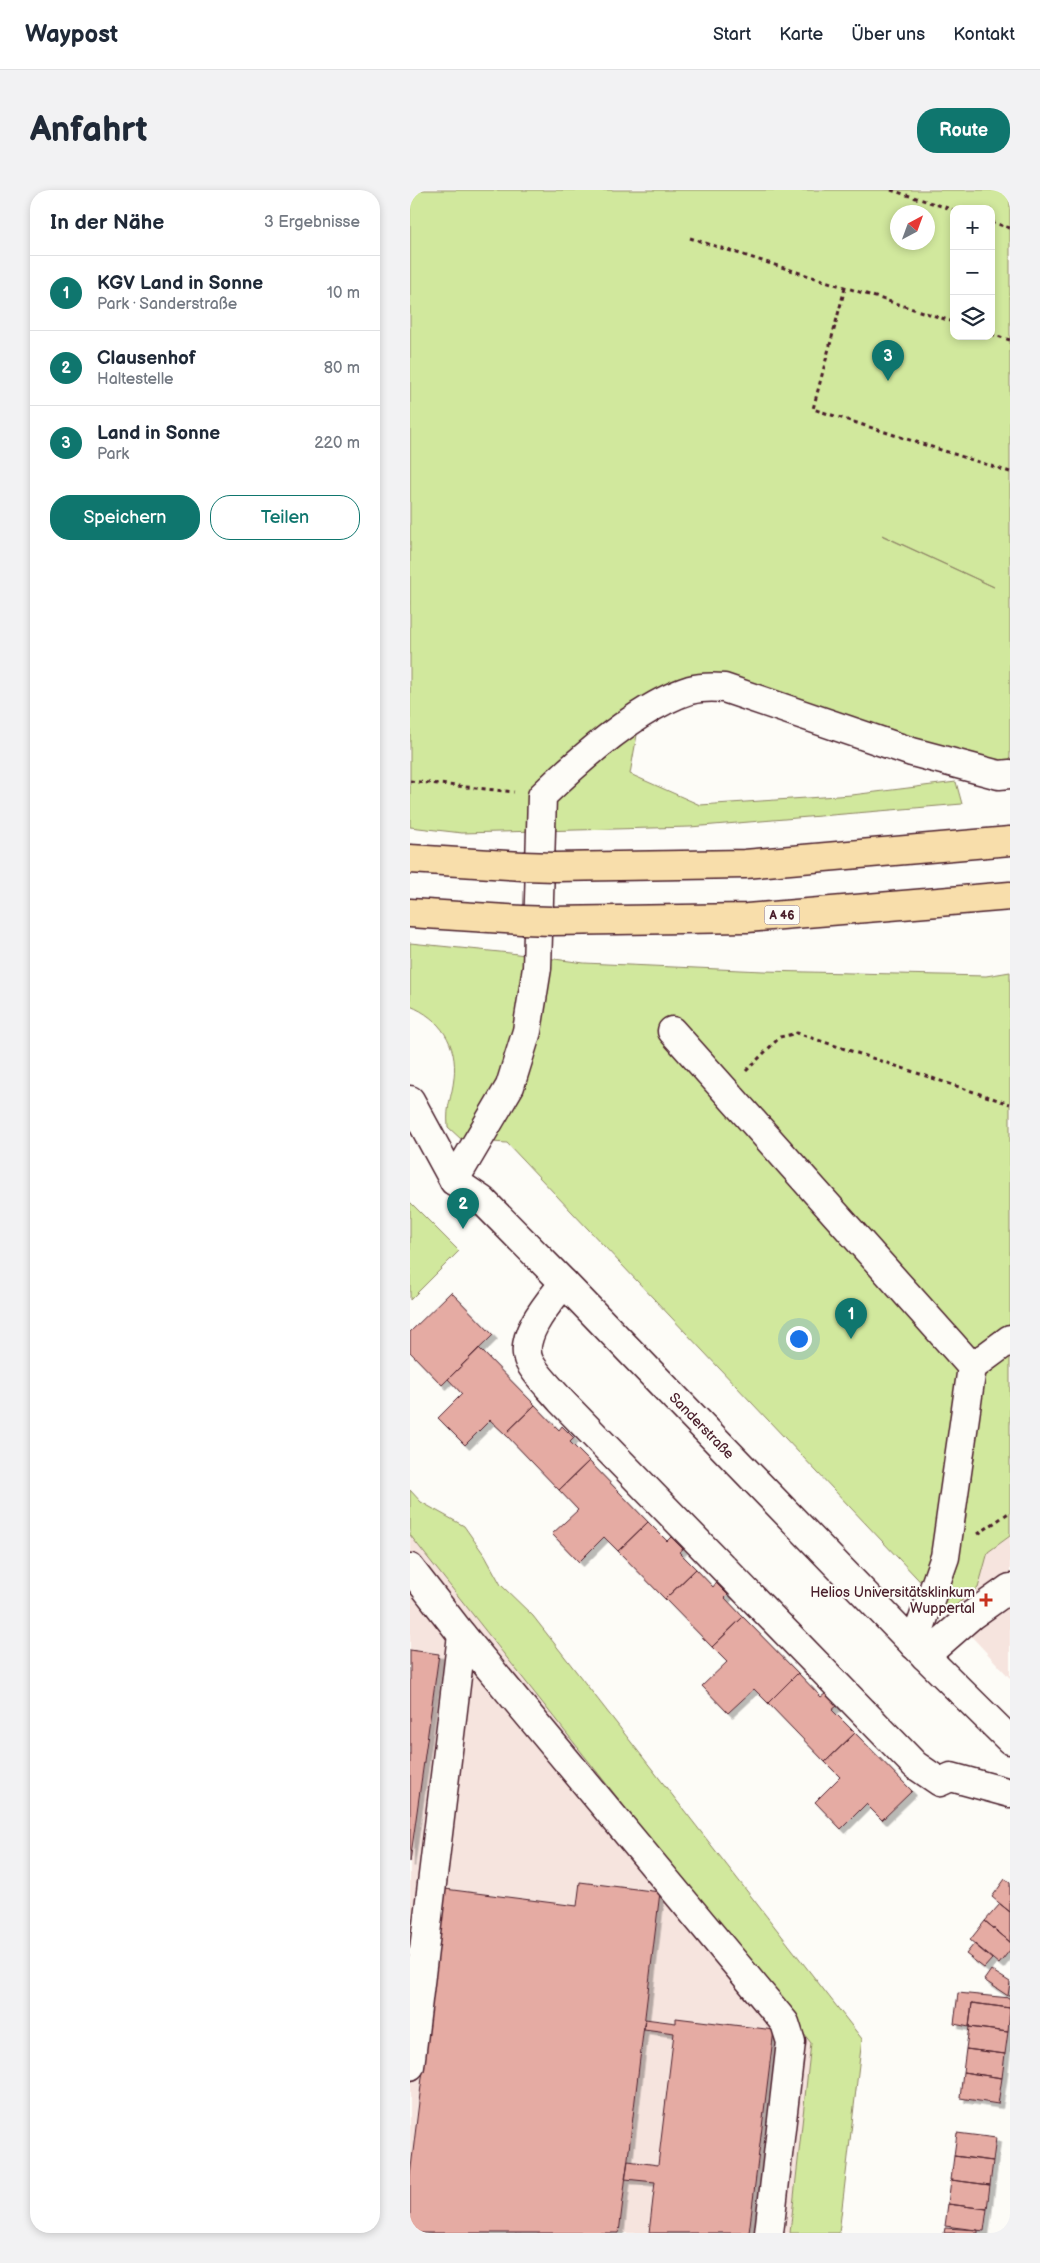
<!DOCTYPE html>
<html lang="de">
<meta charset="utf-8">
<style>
body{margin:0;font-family:"Balsamiq Sans",sans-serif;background:#f2f2f3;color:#1f2937}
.controls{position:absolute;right:15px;top:15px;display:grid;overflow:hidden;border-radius:10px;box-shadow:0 2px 8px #0003}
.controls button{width:45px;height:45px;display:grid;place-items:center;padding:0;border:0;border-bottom:1px solid #e0e1e3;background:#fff;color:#1f2937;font:25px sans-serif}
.compass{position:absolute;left:480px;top:15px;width:45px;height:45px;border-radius:50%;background:#fff;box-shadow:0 2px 8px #0003;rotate:41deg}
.you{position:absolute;left:388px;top:1148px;width:18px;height:18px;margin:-12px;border:4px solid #fff;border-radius:50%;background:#1a73e8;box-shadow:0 0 0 8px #1a73e833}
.badge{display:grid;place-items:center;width:32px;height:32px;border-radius:50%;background:#0f766e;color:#fff;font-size:16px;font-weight:700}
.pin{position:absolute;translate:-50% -41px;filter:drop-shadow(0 1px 2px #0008)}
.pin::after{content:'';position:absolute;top:26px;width:18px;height:15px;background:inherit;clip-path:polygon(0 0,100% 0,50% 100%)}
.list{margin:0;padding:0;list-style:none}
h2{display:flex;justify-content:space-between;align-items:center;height:65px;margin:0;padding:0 20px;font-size:21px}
h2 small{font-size:16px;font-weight:400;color:#747a83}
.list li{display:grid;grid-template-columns:32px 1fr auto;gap:15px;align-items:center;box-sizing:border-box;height:75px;padding:0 20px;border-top:1px solid #e0e1e3}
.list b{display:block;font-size:19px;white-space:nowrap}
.list p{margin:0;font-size:16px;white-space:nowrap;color:#747a83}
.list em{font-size:16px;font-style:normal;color:#747a83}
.actions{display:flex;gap:10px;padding:15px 20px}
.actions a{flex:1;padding:11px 0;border:1px solid #0f766e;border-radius:20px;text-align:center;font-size:18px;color:#0f766e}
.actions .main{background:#0f766e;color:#fff}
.icon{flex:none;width:28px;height:28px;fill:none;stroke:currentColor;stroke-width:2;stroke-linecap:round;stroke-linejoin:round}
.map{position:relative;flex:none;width:600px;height:2043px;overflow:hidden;border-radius:20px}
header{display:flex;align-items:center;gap:30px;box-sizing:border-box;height:70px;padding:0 25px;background:#fff;border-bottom:1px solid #e0e1e3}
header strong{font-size:24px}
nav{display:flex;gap:28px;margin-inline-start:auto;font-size:18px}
.intro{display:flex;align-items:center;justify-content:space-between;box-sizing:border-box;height:120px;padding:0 30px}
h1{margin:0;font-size:35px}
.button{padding:12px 22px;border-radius:20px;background:#0f766e;color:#fff;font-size:18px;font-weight:700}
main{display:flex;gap:30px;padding:0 30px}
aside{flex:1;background:#fff;border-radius:20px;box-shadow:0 2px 8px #0003}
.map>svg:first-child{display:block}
.built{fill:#f6e4de}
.green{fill:#d1e89d;stroke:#8e8464;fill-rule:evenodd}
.building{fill:#e5aba3;stroke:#4a1f2b;filter:url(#shadow)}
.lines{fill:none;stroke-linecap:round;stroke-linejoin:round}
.minor-casing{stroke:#4a1f2b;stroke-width:31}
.highway-casing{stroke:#4a1f2b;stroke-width:31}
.path{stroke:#4a1f2b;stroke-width:3;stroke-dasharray:4 4;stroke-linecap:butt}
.minor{stroke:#fdfcf7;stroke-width:28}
.highway{stroke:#f8deab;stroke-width:28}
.highway-bridge-casing{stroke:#4a1f2b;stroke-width:31;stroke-linecap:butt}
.highway-bridge{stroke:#f8deab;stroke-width:28}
.poi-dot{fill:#c8321e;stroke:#fdfcf7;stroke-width:2}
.labels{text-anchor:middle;stroke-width:4;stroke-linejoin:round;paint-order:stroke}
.shield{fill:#fdfcf7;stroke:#806168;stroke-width:1}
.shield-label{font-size:12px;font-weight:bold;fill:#4a1f2b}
.street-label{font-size:14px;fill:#4a1f2b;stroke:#fdfcf7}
.poi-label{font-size:14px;fill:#4a1f2b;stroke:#fdfcf7;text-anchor:end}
</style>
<header>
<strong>Waypost</strong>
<nav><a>Start</a><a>Karte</a><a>Über uns</a><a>Kontakt</a></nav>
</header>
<div class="intro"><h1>Anfahrt</h1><a class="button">Route</a></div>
<main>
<aside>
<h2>In der Nähe<small>3 Ergebnisse</small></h2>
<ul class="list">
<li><span class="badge">1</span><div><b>KGV Land in Sonne</b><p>Park · Sanderstraße</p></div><em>10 m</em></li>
<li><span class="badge">2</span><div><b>Clausenhof</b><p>Haltestelle</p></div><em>80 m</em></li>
<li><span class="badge">3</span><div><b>Land in Sonne</b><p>Park</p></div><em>220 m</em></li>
</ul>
<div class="actions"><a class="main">Speichern</a><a>Teilen</a></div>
</aside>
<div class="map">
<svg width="600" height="2043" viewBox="0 0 600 2043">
<defs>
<filter id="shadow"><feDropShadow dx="4.5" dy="4.5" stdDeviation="0" flood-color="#0004"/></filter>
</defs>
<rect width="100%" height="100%" fill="#fdfcf7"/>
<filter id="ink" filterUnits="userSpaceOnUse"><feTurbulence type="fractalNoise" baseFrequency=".02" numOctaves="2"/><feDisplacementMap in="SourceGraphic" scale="10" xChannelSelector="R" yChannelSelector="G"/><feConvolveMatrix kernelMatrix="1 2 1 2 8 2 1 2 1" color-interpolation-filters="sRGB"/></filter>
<g filter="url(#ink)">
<path class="built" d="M0 1345 401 1853 380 2043H0Z
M600 1346V1488L538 1421 568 1398 578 1362Z"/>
<path class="green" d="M0 0H600V573L562 566 313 485 233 511 220 584 290 615 442 605 546 592 552 614 280 637 52 643 0 637ZM544 19H581V146H544ZM488 22H518V52H488ZM472 345 584 397 473 346Z
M0 753 100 763 174 773 353 781 576 786 600 782V1346L578 1362 568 1398 538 1421 97 953 52 950 38 937C36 914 42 908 44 888 48 854 30 828 0 816Z
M0 1012 49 1061 0 1110Z
M0 1300 11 1312 54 1336 75 1366 91 1395 123 1426 452 1849 429 2043H380L401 1853 0 1345Z"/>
<path class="building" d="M41 1102 83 1145 32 1195 0 1162V1142Z
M69 1158 125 1215 95 1244 80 1230 55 1255 28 1228 52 1204 38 1189Z
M125 1215 149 1240 152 1236 164 1248 160 1252 179 1271 149 1300 95 1244Z
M179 1271 238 1332 208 1361 194 1347 169 1372 142 1344 168 1320 149 1300Z
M238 1332 257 1351 261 1347 273 1359 269 1362 286 1379 255 1409 208 1361Z
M286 1379 303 1397 306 1393 318 1405 315 1408 333 1427 302 1457 255 1409Z
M333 1427 388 1483 358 1513 344 1499 318 1523 292 1496 317 1472 302 1457Z
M0 1460 29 1464 0 1672Z
M388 1483 411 1507 415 1504 427 1516 422 1520 445 1543 415 1572 358 1513Z
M445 1543 502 1601 472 1630 456 1614 431 1639 405 1612 430 1587 415 1572Z
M595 1689 600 1693V1722L582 1707Z
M170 1692 250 1702 209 2043H0V1986L35 1699 167 1716Z
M590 1714 600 1722V1752L575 1731Z
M575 1731 600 1752V1760L589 1774 560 1750Z
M564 1754 582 1769 574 1778 556 1764Z
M581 1780 600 1792 598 1806 574 1790Z
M548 1803 600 1808V1818L562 1813 559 1837 544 1834Z
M562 1813 600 1818 598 1842 559 1837Z
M266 1828 364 1840 339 2043H239L245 1992 215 1989 218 1971 248 1975 264 1843 234 1839 235 1829 266 1833Z
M559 1837 598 1842 595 1864 556 1859Z
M556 1859 595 1864 592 1888 553 1882Z
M553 1882 592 1888 588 1914 550 1908Z
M547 1943 586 1948 583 1971 544 1966Z
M544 1966 583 1971 580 1995 541 1990Z
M541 1990 580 1995 577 2019 538 2014Z
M538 2014 577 2019 574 2041 535 2036Z
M535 2038 568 2040V2043H534Z"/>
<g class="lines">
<defs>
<g id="minor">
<path d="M262 841 562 1177 535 1367 504 1455"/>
<path id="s1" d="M0 910 44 991 72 1010 154 1093 515 1466 600 1550"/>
<path d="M44 991 100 896 117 841 127 778 132 606C170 569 229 516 280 500 291 497 302 497 314 498L502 562 589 585 600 584"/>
<path d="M154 1093C140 1111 108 1146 119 1171 125 1184 142 1200 151 1211L505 1575 530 1592 541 1587 600 1603"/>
<path d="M562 1177 600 1149"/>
<path d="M0 1378 52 1445 375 1833 381 1852 359 2043"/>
<path d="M515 1466 562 1425 600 1398"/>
<path d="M0 1876 52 1445"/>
</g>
<path id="highway" d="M0 669 113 676
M145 677 335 674 600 651
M0 723 112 730
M142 731 337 728 600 706"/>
</defs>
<use href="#minor" class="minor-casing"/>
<use href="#highway" class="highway-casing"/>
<path class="path" d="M481 0 544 20
M581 32 600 38
M280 48 544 132
M435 98 403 219 600 282
M581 144 600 150
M0 591 104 602
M336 881 370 847 387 843 600 914
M568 1344 600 1322"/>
<use href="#minor" class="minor"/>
<use href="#highway" class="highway"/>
<defs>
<path id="highway-bridge" d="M113 676 145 677
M112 730 142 731"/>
</defs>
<use href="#highway-bridge" class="highway-bridge-casing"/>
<use href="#highway-bridge" class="highway-bridge"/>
</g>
</g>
<path class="poi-dot" d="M573.5 1402.5h5v5h5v5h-5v5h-5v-5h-5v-5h5z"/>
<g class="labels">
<rect class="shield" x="354.5" y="715.5" width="35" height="19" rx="4"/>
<g class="shield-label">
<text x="372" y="729">A 46</text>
</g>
<g class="street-label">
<text dy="5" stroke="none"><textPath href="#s1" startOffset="441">Sanderstraße</textPath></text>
</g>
<g class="poi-label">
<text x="565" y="1407">Helios Universitätsklinkum<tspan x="565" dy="16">Wuppertal</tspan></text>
</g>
</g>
</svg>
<div class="controls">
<button>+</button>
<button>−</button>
<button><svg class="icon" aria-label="layers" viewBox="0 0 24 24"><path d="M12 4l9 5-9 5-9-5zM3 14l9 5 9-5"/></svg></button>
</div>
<svg class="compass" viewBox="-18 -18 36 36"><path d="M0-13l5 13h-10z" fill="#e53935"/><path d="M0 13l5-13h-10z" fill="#747a83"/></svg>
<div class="you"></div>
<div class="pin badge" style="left:441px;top:1149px">1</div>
<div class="pin badge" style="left:53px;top:1039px">2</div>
<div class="pin badge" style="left:478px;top:191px">3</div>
</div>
</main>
